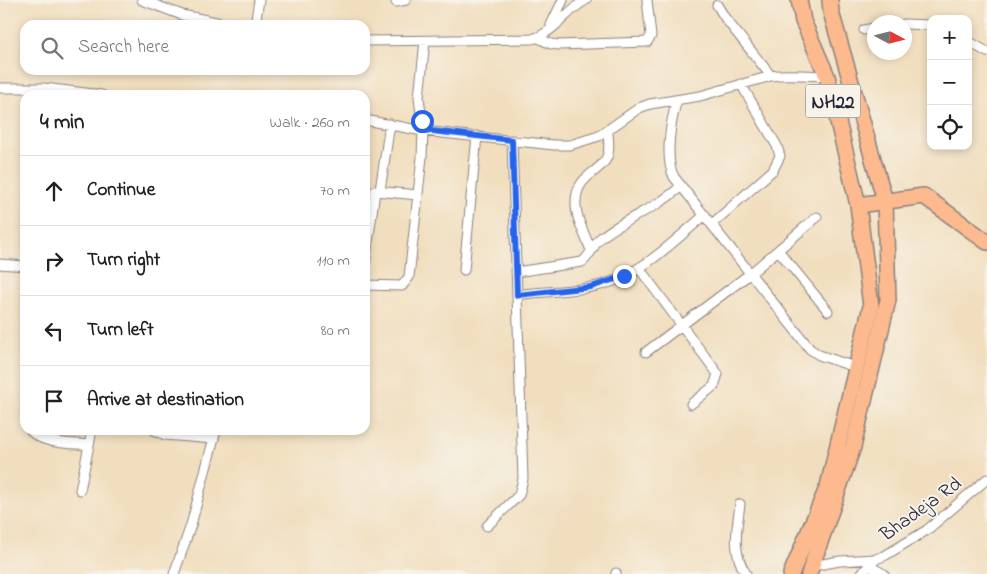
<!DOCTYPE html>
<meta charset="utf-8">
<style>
body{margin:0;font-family:"Indie Flower",sans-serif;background:#f2f2f2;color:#202124}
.controls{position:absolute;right:15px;top:15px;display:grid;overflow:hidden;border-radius:10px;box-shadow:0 2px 8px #0003}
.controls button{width:45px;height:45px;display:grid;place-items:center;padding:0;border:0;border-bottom:1px solid #e0e0e0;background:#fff;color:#202124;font:25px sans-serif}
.compass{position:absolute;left:867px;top:15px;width:45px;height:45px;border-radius:50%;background:#fff;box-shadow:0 2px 8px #0003;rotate:97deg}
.stop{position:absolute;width:15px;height:15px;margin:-11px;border:4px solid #2563eb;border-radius:50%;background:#fff}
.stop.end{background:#2563eb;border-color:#fff;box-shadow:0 1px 5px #0008}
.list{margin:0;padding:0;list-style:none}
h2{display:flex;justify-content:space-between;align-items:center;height:65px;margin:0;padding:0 20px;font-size:21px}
h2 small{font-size:16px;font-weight:400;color:#757577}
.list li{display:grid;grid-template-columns:32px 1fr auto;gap:15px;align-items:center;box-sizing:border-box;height:70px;padding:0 20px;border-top:1px solid #e0e0e0}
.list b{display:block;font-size:19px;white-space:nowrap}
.list em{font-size:16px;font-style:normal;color:#757577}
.icon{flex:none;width:28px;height:28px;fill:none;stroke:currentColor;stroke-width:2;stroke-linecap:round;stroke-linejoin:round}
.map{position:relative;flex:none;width:987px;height:574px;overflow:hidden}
.search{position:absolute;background:#fff;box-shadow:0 2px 8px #0003;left:20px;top:20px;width:350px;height:55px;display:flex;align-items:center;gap:12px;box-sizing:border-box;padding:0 18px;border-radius:15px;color:#757577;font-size:19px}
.panel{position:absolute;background:#fff;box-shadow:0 2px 8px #0003;left:20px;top:90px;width:350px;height:345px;border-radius:15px}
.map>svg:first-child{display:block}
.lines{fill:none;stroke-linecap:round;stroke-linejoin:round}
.street-casing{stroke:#8a807c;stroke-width:11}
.primary-casing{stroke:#8a807c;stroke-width:18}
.street{stroke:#fff;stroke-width:9}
.primary{stroke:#fcba8e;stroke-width:15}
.route{stroke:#2563eb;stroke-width:6}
.labels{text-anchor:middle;stroke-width:4;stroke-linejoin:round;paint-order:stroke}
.shield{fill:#f7f3e8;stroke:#62616f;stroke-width:1}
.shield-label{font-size:19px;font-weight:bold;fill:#22223b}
.street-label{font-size:20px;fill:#22223b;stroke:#f7f3e8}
</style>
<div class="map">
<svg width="987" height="574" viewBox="0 0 987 574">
<rect width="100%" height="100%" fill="#f7f3e8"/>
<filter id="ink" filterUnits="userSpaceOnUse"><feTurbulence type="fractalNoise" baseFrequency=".02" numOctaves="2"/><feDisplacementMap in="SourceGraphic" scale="10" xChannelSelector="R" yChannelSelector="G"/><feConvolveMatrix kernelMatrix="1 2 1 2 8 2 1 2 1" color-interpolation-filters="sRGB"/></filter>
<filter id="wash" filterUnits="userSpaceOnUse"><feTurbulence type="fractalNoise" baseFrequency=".0096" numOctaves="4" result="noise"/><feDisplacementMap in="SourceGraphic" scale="20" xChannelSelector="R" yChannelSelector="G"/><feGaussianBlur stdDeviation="1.12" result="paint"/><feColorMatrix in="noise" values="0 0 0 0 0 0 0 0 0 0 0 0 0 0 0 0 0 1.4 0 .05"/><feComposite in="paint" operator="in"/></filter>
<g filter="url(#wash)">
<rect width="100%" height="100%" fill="#f1debe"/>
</g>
<g filter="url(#ink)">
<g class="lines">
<defs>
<path id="street" d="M142 0 182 15 231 25
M396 2 406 0
M717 5 725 18 771 76
M904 24 931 25
M255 25 259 0
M551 25 563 0
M864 30 874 28
M538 38 551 44 559 45 647 42 651 36 647 0
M365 41 532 39C553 34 567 10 586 0
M968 41 987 52
M0 88H44L102 95
M677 100C671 120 664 158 674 177L810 349 819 355 858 368
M365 120 423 131 554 145H570L599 136 639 108 650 104 700 96 771 76C789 73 808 76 827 76
M380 190 390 124
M712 224 773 170 780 156 777 146 741 84
M591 250C585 235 575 217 576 201 577 173 603 173 608 154 610 147 608 138 608 131
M778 250 828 311
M0 264 25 266
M365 265 375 191 418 195
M639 268 718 374 714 386 691 404
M464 270 477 136
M516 272 582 262C591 256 593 243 603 236 628 217 658 208 681 186
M365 285 402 286 409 277 422 157 423 131 419 97 425 41
M517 295C544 291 575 292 601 285 641 275 674 241 705 215
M646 352 751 273 817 217
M30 430C42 445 71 443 89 445
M154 430 165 435 214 439
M80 490 92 430
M740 504C737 529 731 551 746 574
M487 526 519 495 523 479 512 140
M812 566 840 561 876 559 886 555 927 530 987 479
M869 566 884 574
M174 574 191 525 216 430
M616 574V573
M861 574 876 559"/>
<path id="primary" d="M858 205 924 196 987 242
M791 574 828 486 871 306 858 205 827 76 803 21 799 0
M809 574 853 447 888 300 885 201 831 12 830 0"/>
</defs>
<use href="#street" class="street-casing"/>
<use href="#primary" class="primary-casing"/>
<use href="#street" class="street"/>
<use href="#primary" class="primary"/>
</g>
</g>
<g class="lines" filter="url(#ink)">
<path class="route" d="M422 121 423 130 512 140 517 295 591 287 624 276"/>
</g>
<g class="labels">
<rect class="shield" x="805.5" y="84.5" width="55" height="33" rx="4"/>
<g class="shield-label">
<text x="833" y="108">NH22</text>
</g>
<g class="street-label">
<text transform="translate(920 508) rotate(-36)" y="7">Bhadeja Rd</text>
</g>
</g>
</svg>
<div class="controls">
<button>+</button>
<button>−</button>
<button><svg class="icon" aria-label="locate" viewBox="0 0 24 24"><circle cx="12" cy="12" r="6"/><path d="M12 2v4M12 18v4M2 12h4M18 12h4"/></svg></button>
</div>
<svg class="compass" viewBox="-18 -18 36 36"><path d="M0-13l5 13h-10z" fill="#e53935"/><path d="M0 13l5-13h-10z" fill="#757577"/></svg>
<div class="stop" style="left:422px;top:121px"></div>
<div class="stop end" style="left:624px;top:276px"></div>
<div class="search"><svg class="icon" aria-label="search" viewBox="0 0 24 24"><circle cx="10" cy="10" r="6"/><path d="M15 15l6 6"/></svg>Search here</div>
<section class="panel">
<h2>4 min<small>Walk · 260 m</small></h2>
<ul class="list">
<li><svg class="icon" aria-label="ahead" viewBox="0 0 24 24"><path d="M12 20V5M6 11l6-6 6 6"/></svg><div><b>Continue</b></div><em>70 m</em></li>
<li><svg class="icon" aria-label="right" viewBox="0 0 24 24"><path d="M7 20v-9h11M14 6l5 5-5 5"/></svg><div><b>Turn right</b></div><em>110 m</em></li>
<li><svg class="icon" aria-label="left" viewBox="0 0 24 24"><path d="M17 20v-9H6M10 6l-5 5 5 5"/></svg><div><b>Turn left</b></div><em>80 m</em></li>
<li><svg class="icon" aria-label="arrive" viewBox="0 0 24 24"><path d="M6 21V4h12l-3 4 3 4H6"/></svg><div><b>Arrive at destination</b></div></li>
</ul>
</section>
</div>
